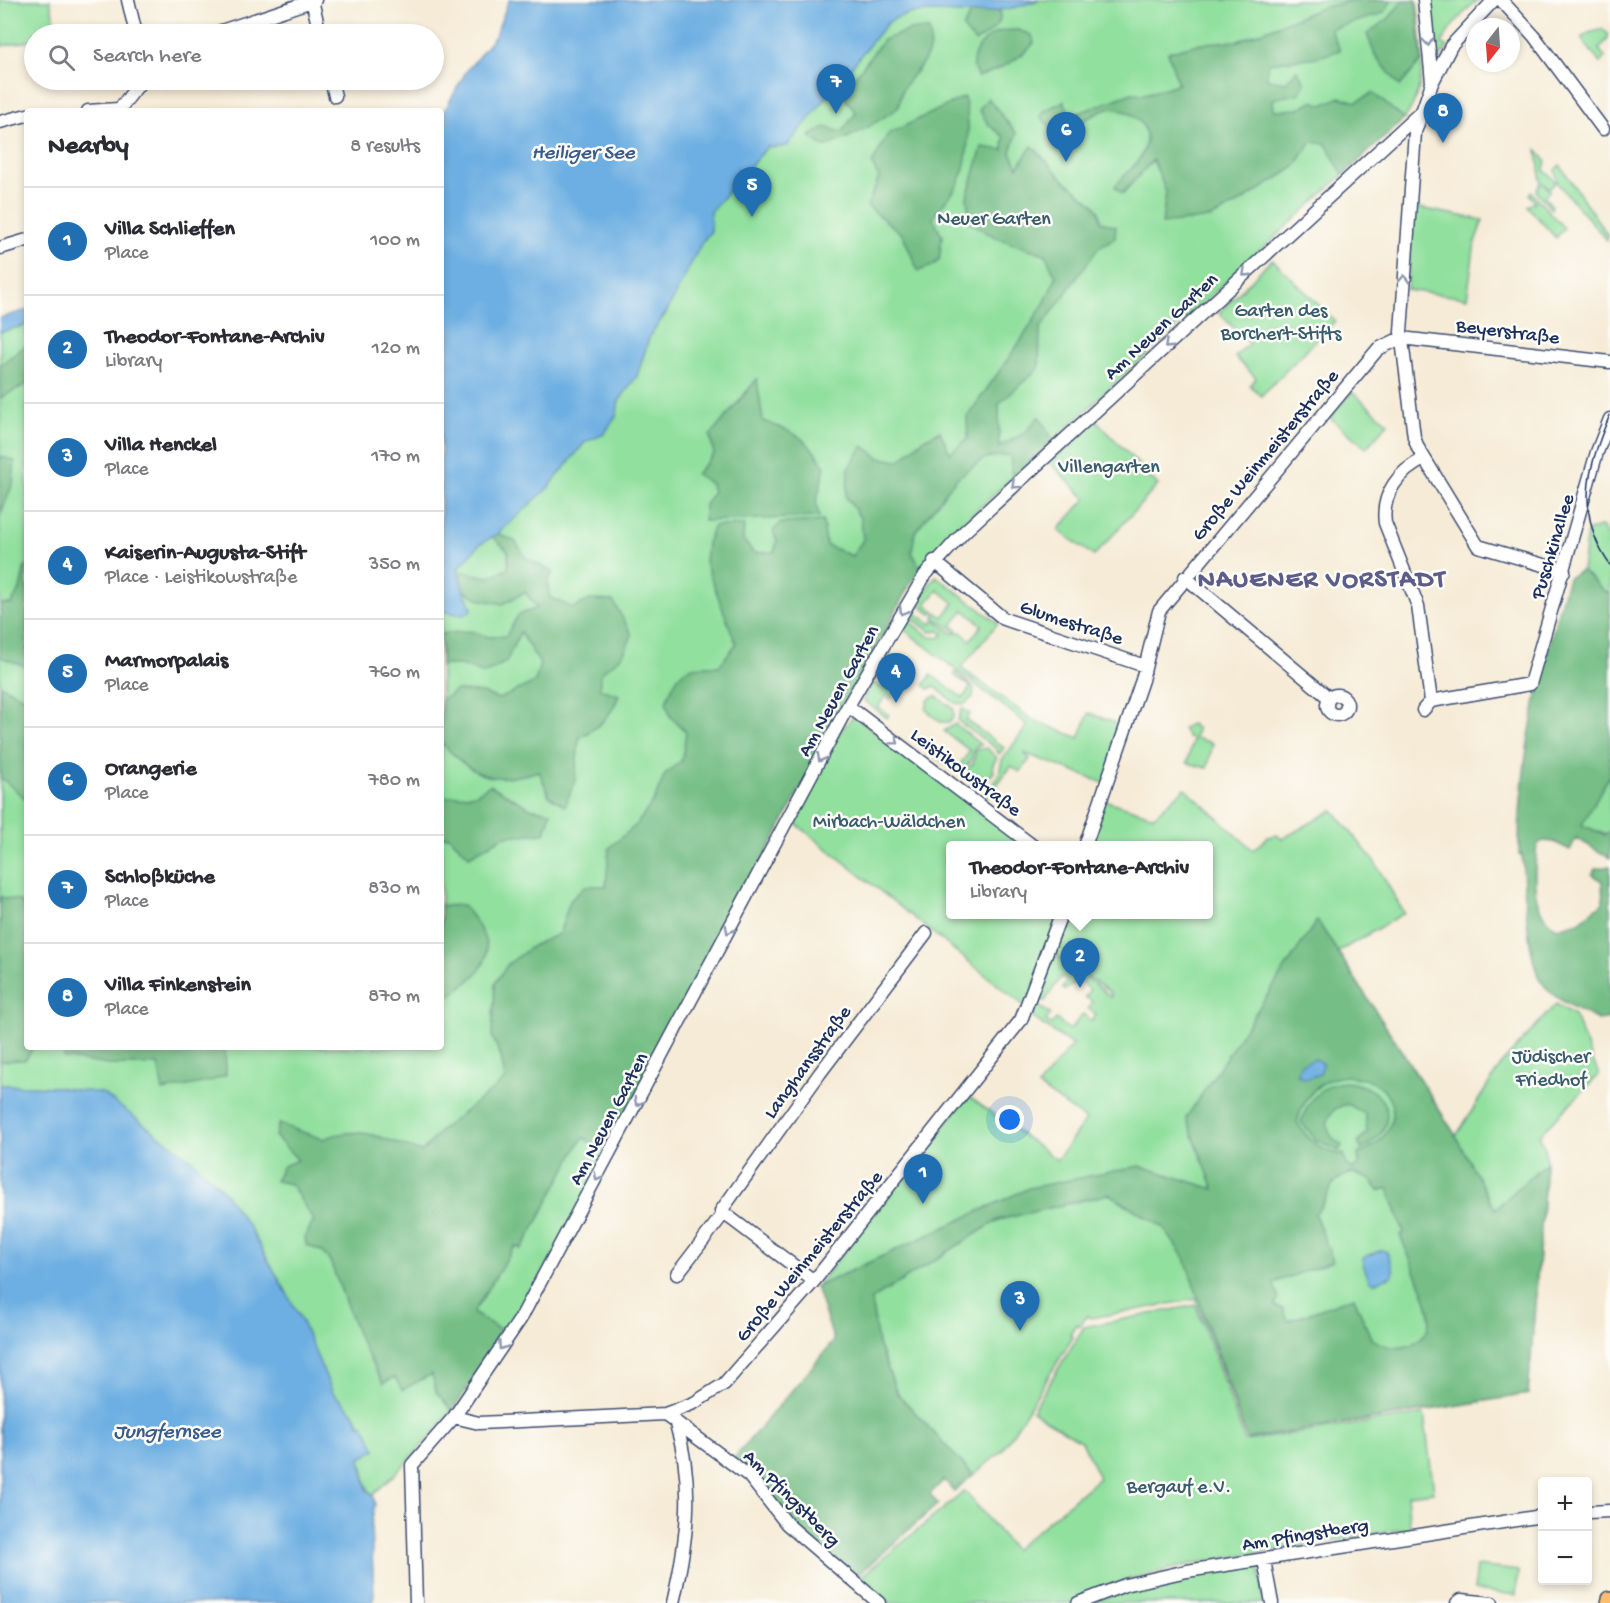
<!DOCTYPE html>
<meta charset="utf-8">
<style>
body{margin:0;font-family:"Gochi Hand",sans-serif;background:#f7f7f7;color:#2b2b33}
.controls{position:absolute;right:18px;bottom:18px;display:grid;overflow:hidden;border-radius:6px;box-shadow:0 3px 9px #0003}
.controls button{width:54px;height:54px;display:grid;place-items:center;padding:0;border:0;border-bottom:2px solid #e1e1e2;background:#fff;color:#2b2b33;font:30px sans-serif}
.compass{position:absolute;left:1466px;top:18px;width:54px;height:54px;border-radius:50%;background:#fff;box-shadow:0 3px 9px #0003;rotate:197deg}
.you{position:absolute;left:1010px;top:1120px;width:21px;height:21px;margin:-15px;border:4px solid #fff;border-radius:50%;background:#1a73e8;box-shadow:0 0 0 9px #1a73e833}
.badge{display:grid;place-items:center;width:39px;height:39px;border-radius:50%;background:#1f6fb2;color:#fff;font-size:20px;font-weight:700}
.pin{position:absolute;translate:-50% -50px;filter:drop-shadow(0 2px 3px #0008)}
.pin::after{content:'';position:absolute;top:32px;width:21px;height:18px;background:inherit;clip-path:polygon(0 0,100% 0,50% 100%)}
.popup{position:absolute;left:946px;top:841px;width:267px;height:78px;box-sizing:border-box;display:grid;place-content:center;border-radius:6px;background:#fff;filter:drop-shadow(0 2px 4px #0005);font-size:20px;white-space:nowrap;color:#7c7c81}
.popup b{font-size:22px;color:#2b2b33}
.popup::after{content:'';position:absolute;left:50%;top:100%;margin-left:-12px;border:12px solid transparent;border-top-color:#fff}
.list{margin:0;padding:0;list-style:none}
h2{display:flex;justify-content:space-between;align-items:center;height:78px;margin:0;padding:0 24px;font-size:26px}
h2 small{font-size:20px;font-weight:400;color:#7c7c81}
.list li{display:grid;grid-template-columns:39px 1fr auto;gap:18px;align-items:center;box-sizing:border-box;height:108px;padding:0 24px;border-top:2px solid #e1e1e2}
.list b{display:block;font-size:22px;white-space:nowrap}
.list p{margin:0;font-size:20px;white-space:nowrap;color:#7c7c81}
.list em{font-size:20px;font-style:normal;color:#7c7c81}
.icon{flex:none;width:33px;height:33px;fill:none;stroke:currentColor;stroke-width:2;stroke-linecap:round;stroke-linejoin:round}
.map{position:relative;flex:none;width:1610px;height:1603px;overflow:hidden}
.search{position:absolute;background:#fff;box-shadow:0 3px 9px #0003;left:24px;top:24px;width:420px;height:66px;display:flex;align-items:center;gap:15px;box-sizing:border-box;padding:0 21px;border-radius:33px;color:#7c7c81;font-size:22px}
.panel{position:absolute;background:#fff;box-shadow:0 3px 9px #0003;left:24px;top:108px;width:420px;height:942px;border-radius:6px}
.map>svg:first-child{display:block}
.green{fill:#91e09e;stroke:#56887e;stroke-width:1.5}
.forest{fill:#74be85;stroke:#487672;stroke-width:1.5;fill-rule:evenodd}
.water{fill:#6dafe2;stroke:#446fa0;stroke-width:1.5}
.lines{fill:none;stroke-linecap:round;stroke-linejoin:round}
.minor-casing{stroke:#3c4b70;stroke-width:15}
.major-casing{stroke:#3c4b70;stroke-width:18}
.minor{stroke:#fff;stroke-width:12}
.major{stroke:#fbbe6e;stroke-width:15}
.tram{stroke:#1b2f5e;stroke-width:1.5}
.oneway{stroke:#8d97ae}
.labels{text-anchor:middle;stroke-width:5;stroke-linejoin:round;paint-order:stroke}
.park-label{font-size:20px;fill:#385b6e;stroke:#fdfcf7}
.street-label{font-size:20px;fill:#1b2f5e;stroke:#fdfcf7}
.water-label{font-size:21px;font-style:italic;fill:#385c8c;stroke:#fdfcf7}
.district-label{font-size:26px;font-weight:bold;letter-spacing:1.5px;fill:#5d5d89;stroke:#fdfcf7}
</style>
<div class="map">
<svg width="1610" height="1603" viewBox="0 0 1610 1603">
<rect width="100%" height="100%" fill="#fdfcf7"/>
<filter id="ink" filterUnits="userSpaceOnUse"><feTurbulence type="fractalNoise" baseFrequency=".0167" numOctaves="2"/><feDisplacementMap in="SourceGraphic" scale="12" xChannelSelector="R" yChannelSelector="G"/><feConvolveMatrix kernelMatrix="1 2 1 2 8 2 1 2 1" color-interpolation-filters="sRGB"/></filter>
<filter id="wash" filterUnits="userSpaceOnUse"><feTurbulence type="fractalNoise" baseFrequency=".008" numOctaves="4" result="noise"/><feDisplacementMap in="SourceGraphic" scale="24" xChannelSelector="R" yChannelSelector="G"/><feGaussianBlur stdDeviation="1.35" result="paint"/><feColorMatrix in="noise" values="0 0 0 0 0 0 0 0 0 0 0 0 0 0 0 0 0 1.4 0 .05"/><feComposite in="paint" operator="in"/></filter>
<g filter="url(#wash)">
<rect width="100%" height="100%" fill="#f6ebd6"/>
<path class="green" d="M0 0H50L57 34H34V40L1 46Z
M1038 0H1417C1421 41 1431 83 1404 119L964 522 930 558 910 584 844 704 555 1254 452 1411 410 1459 373 1495C362 1485 367 1470 360 1459L376 1449 354 1413 333 1393 286 1291 249 1227 220 1187 191 1160 162 1140 56 1087 0 1085V332L27 325V1047H441V611L463 615 469 599 463 590 458 569 480 544 548 488 585 442 604 434 617 415 618 403 624 393 637 376 650 335 666 313 702 242 711 231 710 212 769 145 888 23C910 7 943 13 969 13 993 12 1016 9 1038 0Z
M1428 0H1478C1463 13 1451 25 1442 43L1448 47 1439 58 1434 56Z
M1603 29 1608 34V39L1599 49 1605 57 1600 63 1581 38 1589 33Z
M1537 150 1546 161 1544 170 1556 182 1550 188 1543 183 1550 191 1544 196 1552 206 1551 209 1536 191 1541 183Z
M1560 165 1608 236 1607 240 1558 184 1555 170Z
M1531 192 1564 228 1556 238 1527 206 1535 202 1529 194Z
M1414 207 1483 220 1475 242 1467 298 1407 290Z
M1272 259 1335 321 1261 396 1250 385 1256 378 1235 357 1249 343 1219 313Z
M1352 392 1388 423 1366 448 1330 418Z
M1096 420 1158 485 1094 556 1058 530 1086 499 1050 463Z
M1602 526 1610 539V594L1601 589 1582 570 1587 532Z
M936 576 998 623 961 668 1033 720 1079 738 1089 713 1123 726 1104 783 1024 753 1030 759 1020 772 1011 766 984 802 981 800 999 775 1002 760 1028 725 902 628 907 620 930 637 939 638 943 634 939 631 931 632 909 616 915 605 918 607 915 613 931 624 935 620 952 633 961 632 970 640 982 625 964 610 952 625 958 630 955 631 934 617 936 612 943 617 954 603 938 590 926 604 934 611 931 614 916 603Z
M888 653 896 661V673L886 680 875 678Z
M956 672 974 688 973 697 965 704 955 703 934 686 929 689 924 685 931 675 963 698 971 687 954 675Z
M895 681 901 684 890 699 886 696 878 707 889 715 887 718 863 700 872 683 882 687Z
M936 696 953 708 954 716 949 722H940L926 710 928 700Z
M962 708 970 714 966 720 1004 748 999 754 995 748 958 721Z
M854 716 1025 845 951 846V914L1061 915 1028 1009 794 822 841 730Z
M955 724 981 745 975 747 970 762 961 771 953 769 935 756 941 748 945 751 942 757 957 768 970 751 944 731Z
M1191 724 1197 729 1195 738 1213 743 1207 768 1187 763 1193 739 1188 738 1183 728Z
M987 748 997 758 993 764 994 772 984 783H973L965 777V770L973 764 976 750Z
M1610 774V831L1606 835 1581 825Z
M1185 788 1253 850 1268 837 1277 835 1282 839 1333 810 1374 861 1404 913 1338 952 1456 1136 1502 1063 1556 1004 1574 1015 1599 1075 1539 1135 1545 1148 1546 1163 1528 1394 1247 1439 1196 1299 1091 1318 1087 1316 1080 1326 1076 1324 1070 1334 1073 1337 1002 1451 973 1475 897 1393 878 1344 871 1300 998 1220 1109 1194 1163 1227 1140 1166 816 1287 968 1096 1057 1160 1086 1120 1038 1086 1072 1045 1033 1018 1035 1004 1051 1014 1046 1020 1051 1025 1056 1019 1070 1030 1083 1014 1091 1021 1096 1015 1088 1008 1092 1001 1085 997 1090 990 1079 980 1065 990 1062 988 1067 981 1061 977 1045 1001 1036 999 1053 955 1074 968 1111 997V993L1053 952 1066 915 1209 914V846L1089 845 1104 800 1154 816Z
M1196 1305 1245 1441 1424 1414 1434 1492 1407 1495 1410 1528 1191 1564 1124 1581 1070 1603H885L857 1580 965 1491 1014 1550 1099 1478 1082 1442 1032 1411 1084 1327Z
M1259 1566 1264 1603H1092C1146 1582 1201 1573 1259 1566Z
M1477 1566 1518 1571 1516 1595 1474 1590Z"/>
<path class="forest" d="M1356 0H1391L1386 11 1379 15 1330 29 1340 50 1318 57 1268 63 1267 79 1286 82 1297 70 1305 82 1300 93 1273 99 1274 110 1298 109 1312 101 1323 105 1340 97 1356 102 1373 93 1404 119 1343 175 1326 144 1311 142 1295 167 1239 203 1211 218 1162 224 1166 192 1153 160 1122 194 1115 186C1124 175 1140 163 1144 149 1153 124 1130 109 1108 108L1074 125 1052 128 1041 118 1042 112 1064 101 1071 116 1132 93 1145 94 1178 84 1168 52 1201 43 1238 41 1324 7Z
M1403 0H1416L1422 60 1400 86 1375 55 1367 34 1389 18Z
M1000 11C1002 27 991 31 978 40L975 42 963 28 971 13Z
M910 30H929C936 60 915 67 903 89 900 94 900 102 898 108 874 124 852 138 824 147L810 136 825 127 842 132 856 113 842 94 883 40Z
M1018 30 1032 35 1034 43C1020 60 998 70 978 77 965 60 981 38 999 32 1004 30 1012 30 1018 30Z
M964 97C971 123 970 170 953 192 946 201 939 208 933 218L942 236 939 260 932 266 918 271 903 235 867 206 879 178 872 164 888 134Z
M988 98 1017 134 1011 152 1018 167 1032 146 1063 179 1094 204 1099 211 1101 222 1116 226 1115 238 1099 247 1040 329 1039 368 999 404V447L1026 432 1039 416 1054 441 1012 478 1010 455 985 458 956 479 915 532 912 552 921 569 910 584 622 1124 604 1150 584 1138 580 1142 530 1235 521 1249 515 1246 473 1313 501 1330 503 1336 452 1411 436 1392 432 1374 402 1390 395 1377 383 1383 360 1341 330 1261 321 1251 306 1245 305 1236 314 1221 291 1184 275 1181 283 1166 298 1160 275 1136 279 1124 323 1139C362 1123 385 1140 422 1152L442 1129 505 1080 501 1057 492 1036 495 983 508 964 534 945 559 934 570 901 585 886H606L609 848 636 825 655 799 665 774 682 760 686 732 670 716 666 701C680 669 682 665 719 666L736 644 705 562 707 543 714 526 744 525 743 540 754 553 774 552 777 542 773 531 781 523 823 521 826 545 852 556 863 540 861 519 846 497 849 467 863 446 880 458 899 461 924 439 940 431 950 453 968 438 967 417 1020 342 1045 302 1056 277 1045 254C1019 246 993 239 970 222L967 197 982 147 1003 150 1004 137 989 125 979 110Z
M27 345V384L0 398V365Z
M757 379 763 421C796 433 806 436 825 467L816 503 819 517 704 521 705 505 713 492 711 484 696 474 714 454 710 436Z
M0 456 15 461 13 483 0 516Z
M498 534 515 541 526 558 553 572 548 582 549 597 573 608 590 600 613 601 632 635C629 641 627 648 623 654 613 669 597 664 600 689L619 695C611 717 599 727 579 738L575 781 565 806 549 796 539 771C493 785 474 778 443 744L441 746V701L456 690 483 693 499 699 535 682 540 664 520 632 506 662 484 674 461 665H441V634L470 631 489 637 506 636 518 615 537 608 525 592 503 604 482 600 463 590 459 571 488 577 508 569V551L492 536Z
M27 565V667L0 657V604H11L20 590 24 569Z
M1582 570 1601 589 1610 594V774L1582 825 1605 835 1610 831V858L1576 838 1570 850 1554 842 1543 841 1537 845C1534 873 1529 911 1557 928L1579 922 1603 903 1602 881 1592 875 1595 869 1610 866V1018L1598 1020C1580 1010 1553 1000 1541 981 1527 959 1524 883 1522 854L1519 855C1518 760 1541 668 1568 578Z
M0 685 27 699V800L0 777Z
M490 785 530 808 551 812 545 833 505 836 469 856 449 836H441V792L445 797 476 794Z
M0 897 20 901 27 913V1047H34L25 1060 0 1061Z
M463 905C499 948 494 967 447 997L441 990V972L447 966 441 945V906Z
M1317 920 1454 1133 1495 1209 1546 1163 1528 1394 1247 1439 1185 1259 1163 1227 1109 1194 998 1220 871 1300 878 1344 897 1393 973 1475 954 1491 944 1480 930 1494 938 1504 854 1578 788 1522 734 1458 834 1341 816 1287 1029 1188 1140 1166 1214 1189 1186 1118ZM1345 1076C1360 1077 1379 1081 1387 1095 1403 1119 1381 1147 1358 1154L1359 1164 1353 1169 1346 1165 1344 1154C1323 1154 1307 1139 1297 1122 1305 1096 1317 1079 1345 1076ZM1353 1173 1371 1180 1379 1191 1388 1188 1404 1233 1400 1235C1406 1252 1432 1305 1430 1319 1429 1333 1419 1342 1407 1346 1395 1350 1381 1345 1371 1338L1354 1297 1288 1321 1283 1309 1275 1306 1279 1298 1273 1283 1333 1261 1315 1214C1332 1196 1325 1180 1353 1173Z
M64 1047H225L226 1075 211 1081 163 1091 158 1065H109L64 1058Z
M1345 1082C1389 1086 1404 1126 1362 1149L1358 1143 1367 1132 1365 1114 1348 1104C1324 1108 1320 1134 1342 1145L1339 1151 1316 1140 1301 1122C1309 1100 1320 1084 1345 1082Z"/>
<path class="water" d="M509 0H1038C1016 9 993 12 969 13 943 13 909 7 887 23L787 146 771 148 768 146 710 212 711 231 702 242 666 313 650 335 637 376 624 394 618 403 617 415 604 434 585 442 548 488 498 534 480 544 458 569 463 590 472 608 470 612 463 615 441 611V117L466 72 495 36Z
M27 310V325L0 332V318Z
M1315 1059 1323 1064 1320 1074 1306 1079 1297 1074 1301 1064Z
M0 1085 56 1087 102 1093 192 1160 220 1187 249 1227 299 1315 333 1393 354 1413 360 1425 363 1424 376 1449 360 1459 367 1490 373 1495 375 1504 371 1526 374 1595 372 1603H0Z
M1382 1250 1387 1252 1394 1271 1392 1276 1374 1283 1369 1280 1362 1261 1364 1257Z"/>
</g>
<g filter="url(#ink)">
<g class="lines">
<defs>
<path id="minor" d="M128 0 136 34
M312 0 320 34
M1424 0 1432 82
M1494 0 1451 46 1432 83 1415 132 1401 332 1414 437 1418 448 1478 546 1564 571
M1501 0 1534 36 1603 129
M212 34 315 0
M331 80 335 96
M88 111 118 109
M118 111 142 80
M0 122 27 115
M0 248 27 240
M1424 459C1399 471 1381 494 1385 523L1418 606 1431 701
M934 561 1004 619 1145 666
M1185 577 1329 698
M1327 705a10 10 0 1 1 20 0a10 10 0 1 1-20 0Z
M848 706 1033 846
M1423 710 1431 701 1530 684 1597 452 1610 419
M1085 846 1142 680 1159 611 1378 349 1401 338 1610 362
M677 1274 724 1213
M814 1281 721 1211 820 1073 926 933
M665 1414 749 1476 787 1524 879 1603
M454 1417 479 1423 665 1414 694 1403 724 1384 814 1281 1021 1020 1061 914
M1588 1512 1610 1511
M1264 1560 1272 1603
M416 1603 412 1465 454 1417 521 1318 848 706 925 575 964 532 1421 112
M673 1603C687 1541 695 1485 676 1424
M1078 1603 1125 1585 1187 1571 1542 1516
M1457 1603 1461 1600 1492 1603"/>
<path id="major" d="M1609 1603 1610 1599"/>
</defs>
<use href="#minor" class="minor-casing"/>
<use href="#major" class="major-casing"/>
<use href="#minor" class="minor"/>
<use href="#major" class="major"/>
<path class="tram" d="M1610 415C1587 466 1575 516 1610 565"/>
</g>
<defs><path id="oneway-chevron" d="M-2-3.5L2.5 0L-2 3.5" fill="none" stroke-width="1.6" stroke-linecap="round" stroke-linejoin="round" transform="scale(1.5)"/></defs>
<g class="oneway">
<use href="#oneway-chevron" transform="translate(1428 42) rotate(85)"/>
<use href="#oneway-chevron" transform="translate(1246 273) rotate(137)"/>
<use href="#oneway-chevron" transform="translate(1404 279) rotate(-86)"/>
<use href="#oneway-chevron" transform="translate(1168 345) rotate(137)"/>
<use href="#oneway-chevron" transform="translate(1015 485) rotate(138)"/>
<use href="#oneway-chevron" transform="translate(903 611) rotate(120)"/>
<use href="#oneway-chevron" transform="translate(895 741) rotate(37)"/>
<use href="#oneway-chevron" transform="translate(821 758) rotate(118)"/>
<use href="#oneway-chevron" transform="translate(729 930) rotate(118)"/>
<use href="#oneway-chevron" transform="translate(638 1102) rotate(118)"/>
<use href="#oneway-chevron" transform="translate(598 1177) rotate(118)"/>
<use href="#oneway-chevron" transform="translate(502 1346) rotate(124)"/>
</g>
</g>
<g class="labels">
<g class="park-label">
<text x="994" y="224">Neuer Garten</text>
<text x="1281" y="316">Garten des<tspan x="1281" dy="23">Borchert-Stifts</tspan></text>
<text x="1109" y="472">Villengarten</text>
<text x="889" y="827">Mirbach-Wäldchen</text>
<text x="1551" y="1062">Jüdischer<tspan x="1551" dy="23">Friedhof</tspan></text>
<text x="1179" y="1492">Bergauf e.V.</text>
</g>
<g class="street-label">
<text transform="translate(1160 325) rotate(-43)" y="7">Am Neuen Garten</text>
<text transform="translate(1508 330) rotate(7)" y="7">Beyerstraße</text>
<text transform="translate(1264 454) rotate(-50)" y="7">Große Weinmeisterstraße</text>
<text transform="translate(1551 546) rotate(-73)" y="7">Puschkinallee</text>
<text transform="translate(1072 621) rotate(18)" y="7">Glumestraße</text>
<text transform="translate(837 690) rotate(-61)" y="7">Am Neuen Garten</text>
<text transform="translate(967 771) rotate(37)" y="7">Leistikowstraße</text>
<text transform="translate(806 1061) rotate(-54)" y="7">Langhansstraße</text>
<text transform="translate(607 1118) rotate(-62)" y="7">Am Neuen Garten</text>
<text transform="translate(808 1255) rotate(-50)" y="7">Große Weinmeisterstraße</text>
<text transform="translate(793 1497) rotate(45)" y="7">Am Pfingstberg</text>
<text transform="translate(1305 1533) rotate(-9)" y="7">Am Pfingstberg</text>
</g>
<g class="water-label">
<text x="583" y="158">Heiliger See</text>
<text x="167" y="1437">Jungfernsee</text>
</g>
<g class="district-label">
<text x="1322" y="586">NAUENER VORSTADT</text>
</g>
</g>
</svg>
<div class="controls">
<button>+</button>
<button>−</button>
</div>
<svg class="compass" viewBox="-18 -18 36 36"><path d="M0-13l5 13h-10z" fill="#e53935"/><path d="M0 13l5-13h-10z" fill="#7c7c81"/></svg>
<div class="you"></div>
<div class="pin badge" style="left:923px;top:1204px">1</div>
<div class="pin badge" style="left:1080px;top:988px">2</div>
<div class="popup"><b>Theodor-Fontane-Archiv</b>Library</div>
<div class="pin badge" style="left:1020px;top:1331px">3</div>
<div class="pin badge" style="left:896px;top:703px">4</div>
<div class="pin badge" style="left:752px;top:217px">5</div>
<div class="pin badge" style="left:1066px;top:162px">6</div>
<div class="pin badge" style="left:836px;top:114px">7</div>
<div class="pin badge" style="left:1443px;top:143px">8</div>
<div class="search"><svg class="icon" aria-label="search" viewBox="0 0 24 24"><circle cx="10" cy="10" r="6"/><path d="M15 15l6 6"/></svg>Search here</div>
<section class="panel">
<h2>Nearby<small>8 results</small></h2>
<ul class="list">
<li><span class="badge">1</span><div><b>Villa Schlieffen</b><p>Place</p></div><em>100 m</em></li>
<li><span class="badge">2</span><div><b>Theodor-Fontane-Archiv</b><p>Library</p></div><em>120 m</em></li>
<li><span class="badge">3</span><div><b>Villa Henckel</b><p>Place</p></div><em>170 m</em></li>
<li><span class="badge">4</span><div><b>Kaiserin-Augusta-Stift</b><p>Place · Leistikowstraße</p></div><em>350 m</em></li>
<li><span class="badge">5</span><div><b>Marmorpalais</b><p>Place</p></div><em>760 m</em></li>
<li><span class="badge">6</span><div><b>Orangerie</b><p>Place</p></div><em>780 m</em></li>
<li><span class="badge">7</span><div><b>Schloßküche</b><p>Place</p></div><em>830 m</em></li>
<li><span class="badge">8</span><div><b>Villa Finkenstein</b><p>Place</p></div><em>870 m</em></li>
</ul>
</section>
</div>
